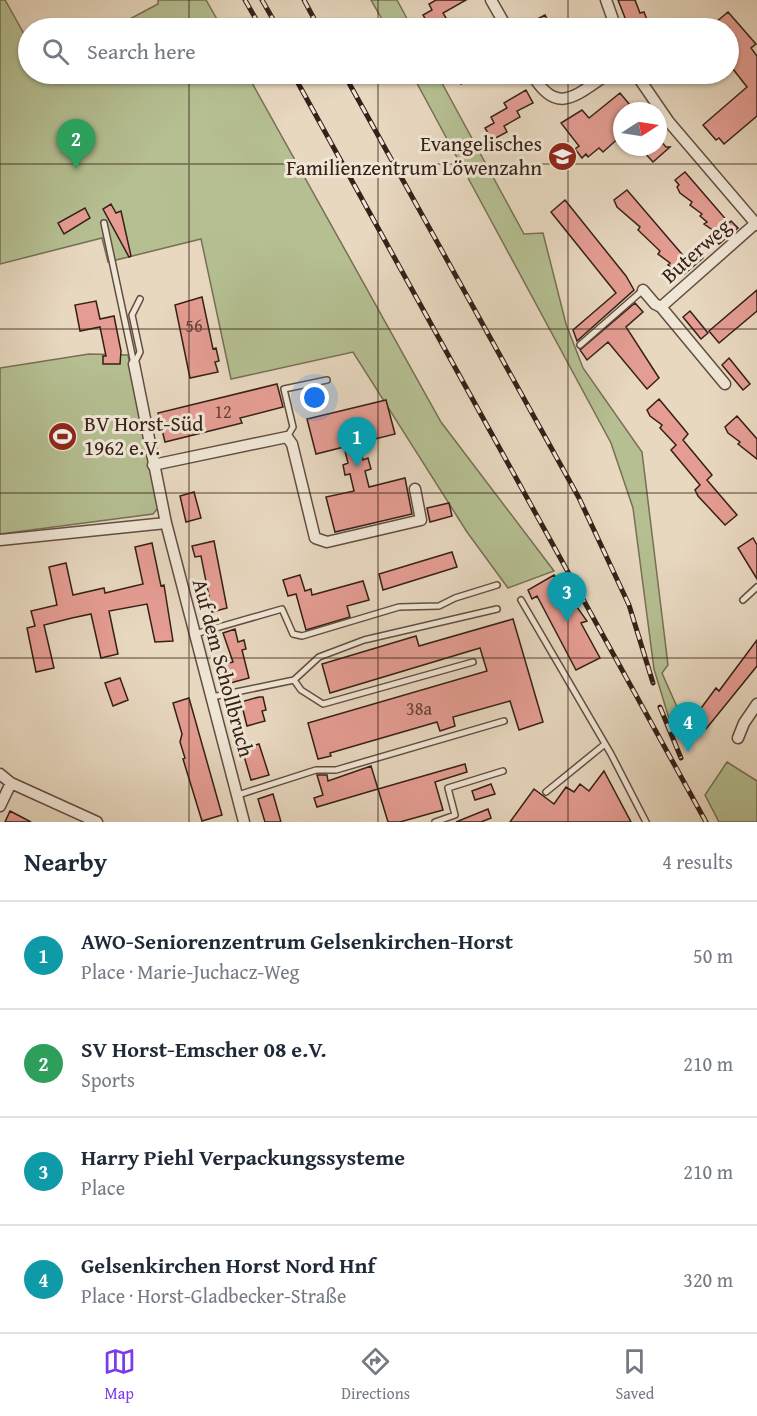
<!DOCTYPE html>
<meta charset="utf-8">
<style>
body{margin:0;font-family:"Gentium Book Plus",serif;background:#f6f6f7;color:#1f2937}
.compass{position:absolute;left:613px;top:102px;width:54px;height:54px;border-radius:50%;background:#fff;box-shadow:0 2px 4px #0004;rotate:78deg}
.you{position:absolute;left:315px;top:398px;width:21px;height:21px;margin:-15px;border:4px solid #fff;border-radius:50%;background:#1a73e8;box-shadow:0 0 0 9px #1a73e833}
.badge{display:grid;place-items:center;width:39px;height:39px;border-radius:50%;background:#7c3aed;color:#fff;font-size:20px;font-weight:700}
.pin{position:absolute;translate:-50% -50px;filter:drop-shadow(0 2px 3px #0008)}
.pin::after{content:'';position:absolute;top:32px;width:21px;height:18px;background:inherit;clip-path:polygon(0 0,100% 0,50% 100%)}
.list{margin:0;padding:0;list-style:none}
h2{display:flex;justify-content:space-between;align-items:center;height:78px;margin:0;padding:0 24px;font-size:26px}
h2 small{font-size:20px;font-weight:400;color:#747a83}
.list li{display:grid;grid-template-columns:39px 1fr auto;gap:18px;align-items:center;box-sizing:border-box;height:108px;padding:0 24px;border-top:2px solid #e0e1e3}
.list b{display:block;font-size:22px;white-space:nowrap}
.list p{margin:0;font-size:20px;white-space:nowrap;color:#747a83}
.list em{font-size:20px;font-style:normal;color:#747a83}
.icon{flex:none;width:33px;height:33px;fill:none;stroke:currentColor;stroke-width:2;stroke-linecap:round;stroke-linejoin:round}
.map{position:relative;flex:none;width:757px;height:822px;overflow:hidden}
.search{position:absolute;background:#fff;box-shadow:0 2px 4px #0004;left:18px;right:18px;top:18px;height:66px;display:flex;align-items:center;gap:15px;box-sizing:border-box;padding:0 21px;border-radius:33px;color:#747a83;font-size:22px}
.sheet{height:510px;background:#fff}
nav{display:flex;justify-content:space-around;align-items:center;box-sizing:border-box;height:84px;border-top:2px solid #e0e1e3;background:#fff;font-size:16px;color:#747a83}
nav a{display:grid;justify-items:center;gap:3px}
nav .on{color:#7c3aed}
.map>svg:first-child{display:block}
.green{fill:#b5bf92;stroke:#767054;stroke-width:1.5}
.building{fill:#e59d93;stroke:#362017;stroke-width:1.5}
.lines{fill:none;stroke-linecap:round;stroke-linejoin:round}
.service-casing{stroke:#624e41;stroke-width:8}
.minor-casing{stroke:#624e41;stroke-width:13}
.service{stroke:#f0e6d6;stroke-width:5}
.minor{stroke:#f0e6d6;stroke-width:10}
.rail-casing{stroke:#362017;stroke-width:5}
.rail{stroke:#f0e6d6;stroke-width:3;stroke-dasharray:9;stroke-linecap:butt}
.grid{fill:none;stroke:#362017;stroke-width:1.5;stroke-opacity:0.55}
.labels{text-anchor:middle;stroke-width:6;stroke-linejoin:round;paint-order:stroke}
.number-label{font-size:18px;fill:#623f36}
.poi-label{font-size:21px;fill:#362017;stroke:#f0e6d6;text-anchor:end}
.street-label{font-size:21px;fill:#362017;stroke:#f0e6d6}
</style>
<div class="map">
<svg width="757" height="822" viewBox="0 0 757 822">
<rect width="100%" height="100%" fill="#e8d8c0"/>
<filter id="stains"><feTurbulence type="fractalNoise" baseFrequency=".00333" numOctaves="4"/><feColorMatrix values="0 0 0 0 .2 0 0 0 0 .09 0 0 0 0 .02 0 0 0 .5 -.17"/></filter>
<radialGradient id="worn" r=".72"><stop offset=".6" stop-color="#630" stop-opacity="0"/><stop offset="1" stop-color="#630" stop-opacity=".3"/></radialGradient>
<path class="green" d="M0 0H5L28 41V74H247L441 422 554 571 508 588 467 532 353 352 231 379 201 239 108 262 102 238 0 264Z
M158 0H206L222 28H113L158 4Z
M371 0H397L412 28H387Z
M412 74H437L524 234 543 233 566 324 583 368 642 452 668 665 662 673 681 716 671 725 654 669 633 508 611 443Z
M89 354 128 355 158 508 153 514 0 534V368Z
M727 762 757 781V822H719L705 795Z"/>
<path class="building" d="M436 0H466L443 13 446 18 430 27 423 15 432 10 429 4Z
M618 0H635L640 13 644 12 650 28H629Z
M728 12 756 44 751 48 757 56V116L724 144 719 138 716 140 703 125 747 87 729 64V28H709Z
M545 15 552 28H520Z
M455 74H479L461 84Z
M526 90 533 103 517 111 520 117 504 126 507 132 492 140 485 128 494 123 491 117 507 108 504 103Z
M620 93 635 111H622V135L603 152 599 148 588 157 586 154 582 158 575 149 579 146 561 123 582 110 589 118Z
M658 138 666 147H670L653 162 643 151 648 147H658Z
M685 172 729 223 731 221 738 228 719 244 712 237 717 233 704 224 707 222 700 216 702 214 690 205 692 202 680 193 677 187 679 185 675 180Z
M627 190 687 260 697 251 703 258 682 276 668 265 670 263 658 254 660 251 638 230 640 227 617 207 614 200Z
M565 200 626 276 634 290 577 341 573 330 616 293 551 212Z
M111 204 116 213 121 211 131 256 129 257 103 209Z
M85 208 90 218 64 234 58 223Z
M757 290V311L719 343 709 331Z
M202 297 213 349 216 348 219 361 215 362 218 372 190 378 175 305Z
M96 301 100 319 114 316 121 351 120 364H103V356H106L100 327 80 331 75 305Z
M635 303 643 312 626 327 659 378 647 389 608 342 587 360 580 350Z
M690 311 708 333 701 339 683 317Z
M729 358 750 384 743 390 722 365Z
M277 384 283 407 240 418 242 423 165 442 158 413Z
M659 399 684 429 688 434 683 440 712 475 707 480 737 515 725 525 698 496 695 490 700 485 671 450 676 445 660 428 662 425 650 416 647 410Z
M386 400 395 434 359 443 363 460 368 458 371 469 365 471 369 487 405 478 412 514 335 532 326 497 354 491 350 474 345 475 343 465 348 463 344 447 316 454 307 419Z
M737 416 757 439V459L738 444 740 442 728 433 725 427Z
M194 492 201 518 186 522 180 496Z
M449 503 452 516 430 522 427 508Z
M753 538 757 545V579L738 548Z
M214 541 227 608 212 612 201 556 195 557 192 546Z
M152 543 161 586 164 585 173 641 155 642 147 604 109 611 118 654 101 658 91 614 72 618 44 625 54 668 36 672 27 628 35 626 31 611 57 605 49 567 66 563 73 595 104 588 105 593 143 584 135 547Z
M452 552 457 567 383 590 379 574Z
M300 575 305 591 311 589 312 595 363 581 369 600 347 606 350 617 306 630 296 594 288 596 283 580Z
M554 575 587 621 581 623 600 658 576 670 537 596 532 599 528 590Z
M513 619 543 722 519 730 510 701 453 717 455 726 440 731 437 722 330 753 331 756 318 759 308 723 487 671 480 648 330 693 322 664 416 636 419 646Z
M235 629 238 642 244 640 246 649 242 650 249 678 230 683 225 664 233 662 223 633Z
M757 640V666L706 729 693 719 716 688 719 691Z
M120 678 128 700 113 706 105 683Z
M259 697H263L266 710 262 711 265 721 247 726 241 702Z
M189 698 222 815 202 821 183 759 185 758 180 742 182 734 173 703Z
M259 744 269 775 251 780 242 749Z
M465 764 467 772 435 782 443 810 400 822H388L378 789Z
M371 766 378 789 317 807 314 798 323 795 317 775H327L328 781Z
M604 771 631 822H510L534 789 554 804 566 787 574 792 580 784 589 791Z
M491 784 495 794 475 800 472 791Z
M273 794 281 822H265L258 799Z
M488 809 491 818 481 822H456Z
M10 811 31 822H5Z"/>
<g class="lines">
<defs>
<path id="service" d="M104 223 134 364
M580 345 643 290
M135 362 140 352 132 315 140 299
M287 437 293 427 284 389 327 380
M521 600 611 754 646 822
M743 600 757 587
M195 634 282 609 293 634 302 636 399 607 439 606 455 598 497 585
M294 680 301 690 323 704 473 662
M212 697 294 680 319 657 364 640 497 609
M546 792 605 744
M238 795 316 770H336L504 721
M435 822 455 815 448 788 503 771"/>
<path id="minor" d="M491 0 507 28
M606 0 616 28
M532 74C557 117 576 95 608 74
M636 74 669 122 757 225
M643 290 655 304 661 307
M134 364 166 523 244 822
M725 384 661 307 756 223
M153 465 287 437 292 444 315 538 327 542 421 520 415 489
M0 540 166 523
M738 738 744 723 757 704
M0 774 11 783 97 822
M0 806 11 783"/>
</defs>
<use href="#service" class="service-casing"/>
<use href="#minor" class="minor-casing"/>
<use href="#service" class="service"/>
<use href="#minor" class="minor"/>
<defs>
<path id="rail" d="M245 0 261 28
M262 0 278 28
M304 0 319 28
M293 74 706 822
M344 74 579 498 629 605 653 683
M660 707 681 758"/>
</defs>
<use href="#rail" class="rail-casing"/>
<use href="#rail" class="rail"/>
</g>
<path class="grid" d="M189 0V28M378 0V28M568 0V28M189 74V822M378 74V822M568 74V822M0 164H757M0 329H757M0 493H757M0 658H757"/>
<defs>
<symbol id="school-disc" viewBox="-11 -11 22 22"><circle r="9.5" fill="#8f2418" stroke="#f0e6d6"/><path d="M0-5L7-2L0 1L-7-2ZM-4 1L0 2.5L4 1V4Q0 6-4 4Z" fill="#fff"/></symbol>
<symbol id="stadium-disc" viewBox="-11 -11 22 22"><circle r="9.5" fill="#8f2418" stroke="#f0e6d6"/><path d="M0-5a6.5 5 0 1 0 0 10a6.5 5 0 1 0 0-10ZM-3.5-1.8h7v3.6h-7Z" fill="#fff"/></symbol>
</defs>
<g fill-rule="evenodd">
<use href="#school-disc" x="546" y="140" width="33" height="33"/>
<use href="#stadium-disc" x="46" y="420" width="33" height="33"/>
</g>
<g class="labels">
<g class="number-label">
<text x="194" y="332">56</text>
<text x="223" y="418">12</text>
<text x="419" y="715">38a</text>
</g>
<g class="poi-label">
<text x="542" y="151">Evangelisches<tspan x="542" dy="24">Familienzentrum Löwenzahn</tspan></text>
<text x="84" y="431" text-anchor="start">BV Horst-Süd<tspan x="84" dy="24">1962 e.V.</tspan></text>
</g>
<g class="street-label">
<text transform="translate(696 251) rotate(-42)" y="7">Buterweg</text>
<text transform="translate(223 668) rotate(75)" y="7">Auf dem Schollbruch</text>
</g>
</g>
<rect width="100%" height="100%" filter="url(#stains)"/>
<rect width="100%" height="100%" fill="url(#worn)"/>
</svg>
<svg class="compass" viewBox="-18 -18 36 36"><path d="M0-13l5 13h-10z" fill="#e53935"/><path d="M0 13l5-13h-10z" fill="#747a83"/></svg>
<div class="you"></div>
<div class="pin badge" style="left:357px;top:467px;background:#0f9aa8">1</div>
<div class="pin badge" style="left:76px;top:169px;background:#2e9e5b">2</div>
<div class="pin badge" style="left:567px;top:622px;background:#0f9aa8">3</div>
<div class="pin badge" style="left:688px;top:752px;background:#0f9aa8">4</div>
<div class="search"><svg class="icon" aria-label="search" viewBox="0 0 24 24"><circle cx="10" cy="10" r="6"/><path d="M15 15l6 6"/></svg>Search here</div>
</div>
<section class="sheet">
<h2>Nearby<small>4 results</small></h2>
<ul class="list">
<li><span class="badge" style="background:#0f9aa8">1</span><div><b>AWO-Seniorenzentrum Gelsenkirchen-Horst</b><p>Place · Marie-Juchacz-Weg</p></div><em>50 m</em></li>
<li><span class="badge" style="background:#2e9e5b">2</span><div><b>SV Horst-Emscher 08 e.V.</b><p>Sports</p></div><em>210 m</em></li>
<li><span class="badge" style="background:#0f9aa8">3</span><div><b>Harry Piehl Verpackungssysteme</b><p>Place</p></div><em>210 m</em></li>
<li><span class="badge" style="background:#0f9aa8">4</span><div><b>Gelsenkirchen Horst Nord Hnf</b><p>Place · Horst-Gladbecker-Straße</p></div><em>320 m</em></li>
</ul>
</section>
<nav>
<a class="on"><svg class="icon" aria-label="map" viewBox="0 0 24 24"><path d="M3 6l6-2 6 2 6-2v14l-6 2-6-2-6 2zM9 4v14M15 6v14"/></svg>Map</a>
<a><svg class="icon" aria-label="directions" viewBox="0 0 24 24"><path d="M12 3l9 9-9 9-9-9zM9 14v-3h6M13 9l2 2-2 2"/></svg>Directions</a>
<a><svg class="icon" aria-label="saved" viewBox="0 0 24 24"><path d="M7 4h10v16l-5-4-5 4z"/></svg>Saved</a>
</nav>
